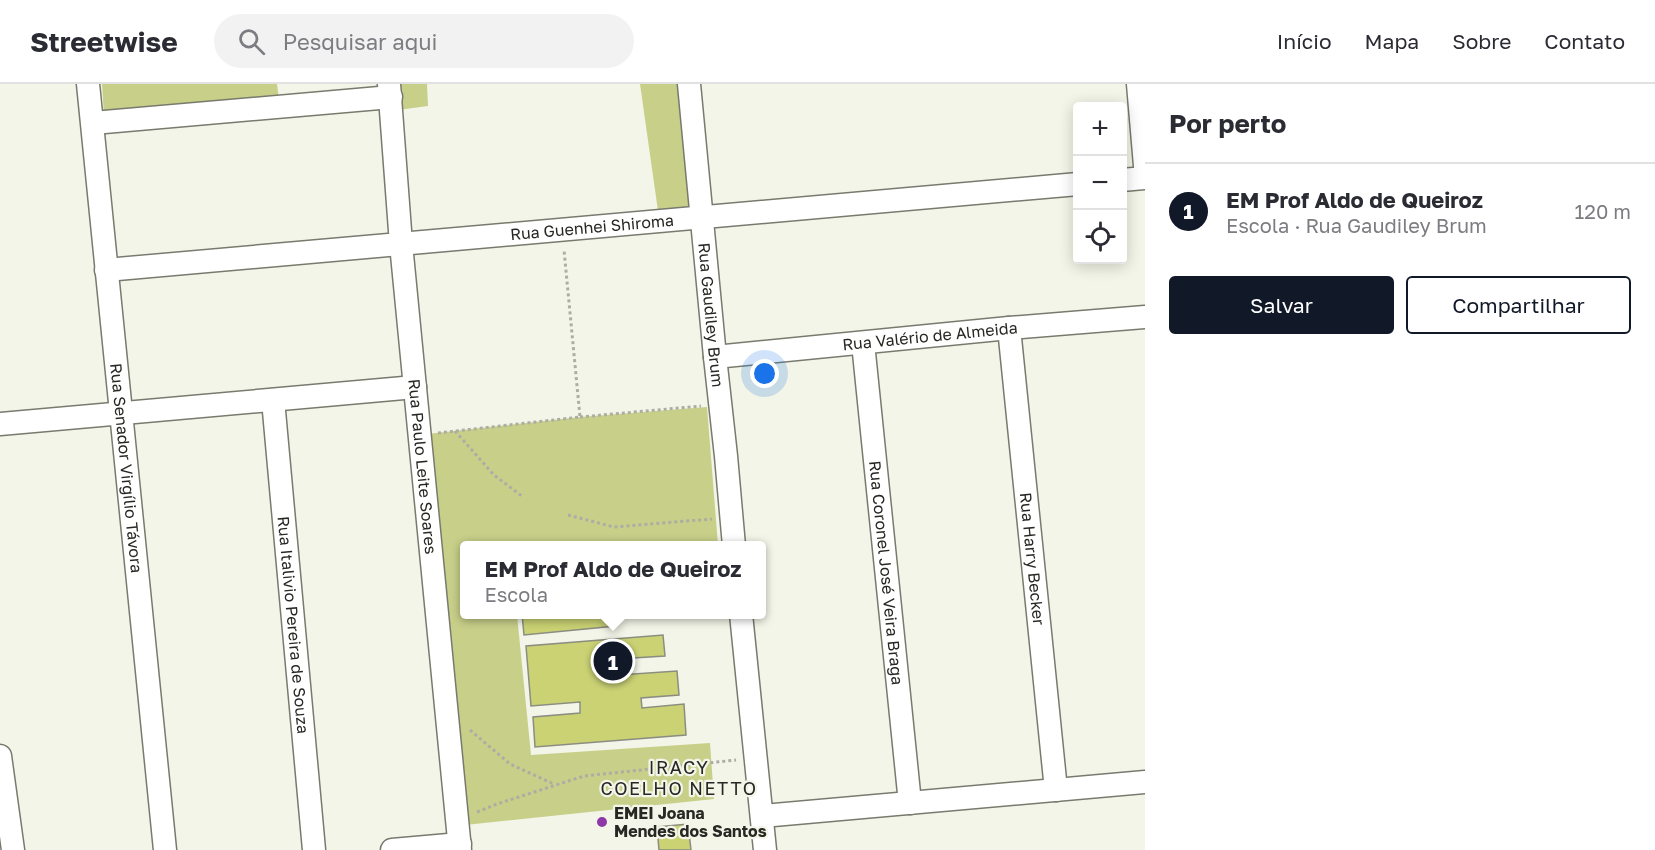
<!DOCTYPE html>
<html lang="pt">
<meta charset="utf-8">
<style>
body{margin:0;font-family:"Golos Text",sans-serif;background:#f2f2f3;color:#2b2b33}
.controls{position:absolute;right:18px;top:18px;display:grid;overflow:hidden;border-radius:6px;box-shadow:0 3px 15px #0003}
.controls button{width:54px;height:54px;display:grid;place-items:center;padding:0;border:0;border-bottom:2px solid #e1e1e2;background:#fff;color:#2b2b33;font:30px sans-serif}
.you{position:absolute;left:765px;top:290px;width:21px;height:21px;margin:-15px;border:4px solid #fff;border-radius:50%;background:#1a73e8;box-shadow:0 0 0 9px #1a73e833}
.badge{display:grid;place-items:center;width:39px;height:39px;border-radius:50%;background:#111827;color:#fff;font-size:20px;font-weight:700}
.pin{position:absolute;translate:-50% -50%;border:3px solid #fff;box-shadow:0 2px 6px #0006}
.popup{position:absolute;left:460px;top:457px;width:306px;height:78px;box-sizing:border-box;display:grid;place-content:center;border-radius:6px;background:#fff;filter:drop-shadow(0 2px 4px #0005);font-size:20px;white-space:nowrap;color:#7c7c81}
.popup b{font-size:22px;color:#2b2b33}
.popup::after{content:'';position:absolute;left:50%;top:100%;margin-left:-12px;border:12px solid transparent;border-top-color:#fff}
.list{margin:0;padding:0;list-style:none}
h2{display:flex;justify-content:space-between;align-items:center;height:78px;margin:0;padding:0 24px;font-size:26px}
h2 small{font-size:20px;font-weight:400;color:#7c7c81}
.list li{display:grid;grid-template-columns:39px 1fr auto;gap:18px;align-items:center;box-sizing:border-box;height:96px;padding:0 24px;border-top:2px solid #e1e1e2}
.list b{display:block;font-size:22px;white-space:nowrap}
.list p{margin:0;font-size:20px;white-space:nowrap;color:#7c7c81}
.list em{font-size:20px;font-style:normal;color:#7c7c81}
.actions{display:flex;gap:12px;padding:18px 24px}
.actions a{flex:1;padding:14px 0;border:2px solid #111827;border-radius:6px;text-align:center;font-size:21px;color:#111827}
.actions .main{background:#111827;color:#fff}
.icon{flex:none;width:33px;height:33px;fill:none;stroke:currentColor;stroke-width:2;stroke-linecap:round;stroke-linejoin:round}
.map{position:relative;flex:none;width:1145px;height:766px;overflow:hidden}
header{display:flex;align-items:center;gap:36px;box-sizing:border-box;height:84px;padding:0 30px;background:#fff;border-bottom:2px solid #e1e1e2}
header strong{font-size:28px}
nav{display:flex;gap:33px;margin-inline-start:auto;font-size:21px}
.search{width:420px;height:54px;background:#f2f2f3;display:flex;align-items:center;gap:15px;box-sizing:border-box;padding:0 21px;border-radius:33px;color:#7c7c81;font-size:22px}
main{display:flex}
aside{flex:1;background:#fff}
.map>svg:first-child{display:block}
.green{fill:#c8cf89}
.building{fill:#cad274;stroke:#8b8d81;stroke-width:1.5}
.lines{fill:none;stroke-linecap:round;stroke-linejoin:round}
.minor-casing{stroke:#787a6e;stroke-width:25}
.path{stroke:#acaea4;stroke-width:3;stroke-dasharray:3 3;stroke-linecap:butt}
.minor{stroke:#fff;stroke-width:22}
.poi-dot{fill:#8d38a6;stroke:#f3f5e8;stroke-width:2}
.labels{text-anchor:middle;stroke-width:4.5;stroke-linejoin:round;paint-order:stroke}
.street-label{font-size:16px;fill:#272723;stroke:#f3f5e8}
.poi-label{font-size:16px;font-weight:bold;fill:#272723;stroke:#f3f5e8;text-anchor:start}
.neighbourhood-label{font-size:18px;letter-spacing:1.5px;fill:#272723;stroke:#f3f5e8}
</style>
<header>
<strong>Streetwise</strong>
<div class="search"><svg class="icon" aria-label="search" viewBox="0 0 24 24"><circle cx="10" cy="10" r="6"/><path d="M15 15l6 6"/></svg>Pesquisar aqui</div>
<nav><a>Início</a><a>Mapa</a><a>Sobre</a><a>Contato</a></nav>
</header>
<main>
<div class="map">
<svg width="1145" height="766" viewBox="0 0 1145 766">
<rect width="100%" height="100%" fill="#f3f5e8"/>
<path class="green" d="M102 0H277L279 16 104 31Z
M394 0H427L428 22 398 26Z
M640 0H681L694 126 658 127Z
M707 323 718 461 464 462V530L517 531 531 671 710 659 714 715 465 741 427 350 580 333Z"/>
<path class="building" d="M522 530H615L616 542 524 551Z
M663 551 665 572 617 575 619 591 677 587 679 611 641 614 642 624 684 620 686 651 535 663 533 633 580 629V618L531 622 526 562Z
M688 740 691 766H659L657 743Z"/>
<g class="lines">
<defs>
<g id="minor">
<path id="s1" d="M88 0 165 766"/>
<path id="s2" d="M389 0 401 160 460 766"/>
<path id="s3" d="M689 0 715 273 726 372 734 462"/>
<path d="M1138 0 1145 82"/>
<path d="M93 39 391 13"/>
<path d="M1122 96 1145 94"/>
<path id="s4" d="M106 186 1078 100"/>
<path id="s5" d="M1009 244 1056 706"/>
<path id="s6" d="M863 259 910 719"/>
<path id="s7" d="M715 273 1009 244 1145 233"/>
<path id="s8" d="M273 316 314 766"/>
<path d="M0 340 415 303"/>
<path d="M741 530 765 766"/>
<path d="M0 672 13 766"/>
<path d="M762 732 1145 698"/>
<path d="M392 766 460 760"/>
</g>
</defs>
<use href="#minor" class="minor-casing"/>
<path class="path" d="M580 333 701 322
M455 347 494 391 523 413
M438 349 580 333 564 166
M568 431 614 443 712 435
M470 646 510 680 554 700
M477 728 497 720 584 692 736 676"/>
<use href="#minor" class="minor"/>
</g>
<circle class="poi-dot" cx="602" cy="738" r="6"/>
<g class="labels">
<g class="street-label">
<text dy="6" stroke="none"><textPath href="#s4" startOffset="488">Rua Guenhei Shiroma</textPath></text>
<text dy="6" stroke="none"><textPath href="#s3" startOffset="232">Rua Gaudiley Brum</textPath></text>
<text dy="6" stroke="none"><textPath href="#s7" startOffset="216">Rua Valério de Almeida</textPath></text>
<text dy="6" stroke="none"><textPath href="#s1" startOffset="386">Rua Senador Virgílio Távora</textPath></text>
<text dy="6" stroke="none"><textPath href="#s2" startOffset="384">Rua Paulo Leite Soares</textPath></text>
<text dy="6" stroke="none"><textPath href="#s5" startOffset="232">Rua Harry Becker</textPath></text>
<text dy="6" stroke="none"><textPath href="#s6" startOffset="231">Rua Coronel José Veira Braga</textPath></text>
<text dy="6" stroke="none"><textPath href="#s8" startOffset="226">Rua Italivio Pereira de Souza</textPath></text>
</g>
<g class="poi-label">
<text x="614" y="735">EMEI Joana<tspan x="614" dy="18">Mendes dos Santos</tspan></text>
</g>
<g class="neighbourhood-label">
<text x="679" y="690">IRACY<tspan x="679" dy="21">COELHO NETTO</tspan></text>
</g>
</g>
</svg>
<div class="controls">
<button>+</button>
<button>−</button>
<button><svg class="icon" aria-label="locate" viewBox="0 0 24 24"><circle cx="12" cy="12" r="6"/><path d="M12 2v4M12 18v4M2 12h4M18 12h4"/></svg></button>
</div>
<div class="you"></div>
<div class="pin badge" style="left:613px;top:577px">1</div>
<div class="popup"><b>EM Prof Aldo de Queiroz</b>Escola</div>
</div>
<aside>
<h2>Por perto<small></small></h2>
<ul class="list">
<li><span class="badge">1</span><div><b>EM Prof Aldo de Queiroz</b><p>Escola · Rua Gaudiley Brum</p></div><em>120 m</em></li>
</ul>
<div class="actions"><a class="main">Salvar</a><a>Compartilhar</a></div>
</aside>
</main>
